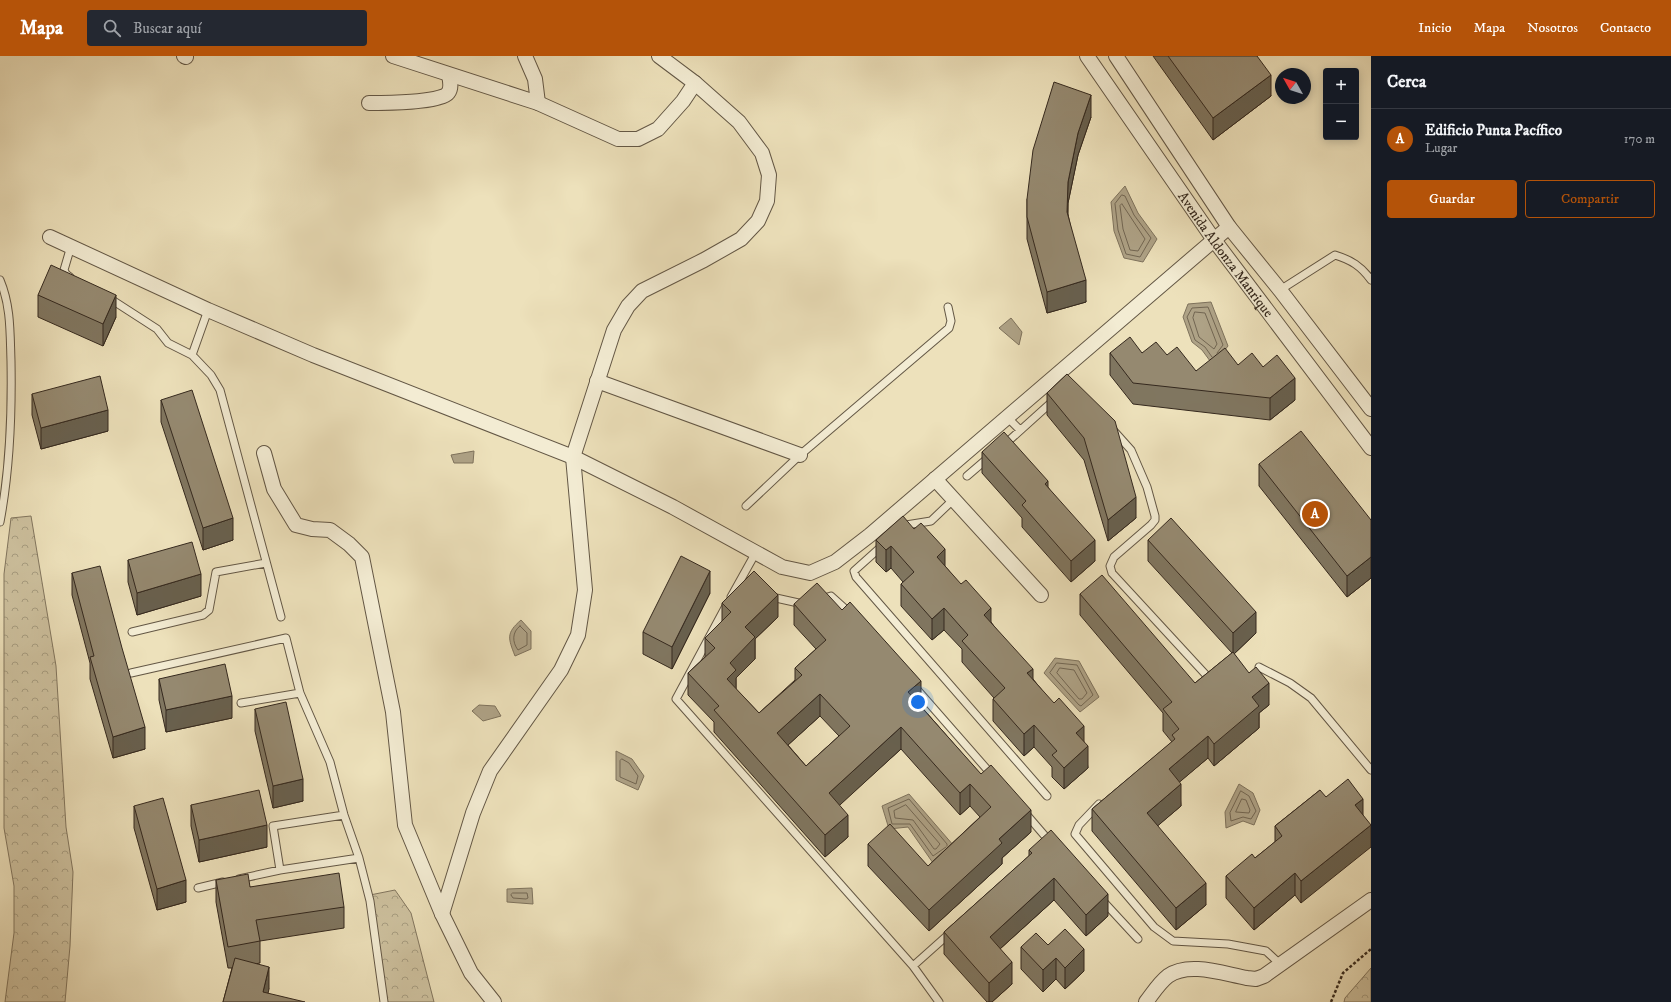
<!DOCTYPE html>
<html lang="es">
<meta charset="utf-8">
<style>
body{margin:0;font-family:"IM FELL DW Pica",serif;background:#242831;color:#f1f3f6}
.controls{position:absolute;right:12px;top:12px;display:grid;overflow:hidden;border-radius:4px;box-shadow:0 2px 10px #0003}
.controls button{width:36px;height:36px;display:grid;place-items:center;padding:0;border:0;border-bottom:1px solid #363941;background:#171b24;color:#f1f3f6;font:20px sans-serif}
.compass{position:absolute;left:1275px;top:12px;width:36px;height:36px;border-radius:50%;background:#171b24;box-shadow:0 2px 10px #0003;rotate:309deg}
.you{position:absolute;left:918px;top:646px;width:14px;height:14px;margin:-10px;border:3px solid #fff;border-radius:50%;background:#1a73e8;box-shadow:0 0 0 6px #1a73e833}
.badge{display:grid;place-items:center;width:26px;height:26px;border-radius:50%;background:#b45309;color:#fff;font-size:13px;font-weight:700}
.pin{position:absolute;translate:-50% -50%;border:2px solid #fff;box-shadow:0 1px 4px #0006}
.list{margin:0;padding:0;list-style:none}
h2{display:flex;justify-content:space-between;align-items:center;height:52px;margin:0;padding:0 16px;font-size:17px}
h2 small{font-size:13px;font-weight:400;color:#9ea1a6}
.list li{display:grid;grid-template-columns:26px 1fr auto;gap:12px;align-items:center;box-sizing:border-box;height:60px;padding:0 16px;border-top:1px solid #363941}
.list b{display:block;font-size:15px;white-space:nowrap}
.list p{margin:0;font-size:13px;white-space:nowrap;color:#9ea1a6}
.list em{font-size:13px;font-style:normal;color:#9ea1a6}
.actions{display:flex;gap:8px;padding:12px 16px}
.actions a{flex:1;padding:9px 0;border:1px solid #b45309;border-radius:4px;text-align:center;font-size:14px;color:#b45309}
.actions .main{background:#b45309;color:#fff}
.icon{flex:none;width:22px;height:22px;fill:none;stroke:currentColor;stroke-width:2;stroke-linecap:round;stroke-linejoin:round}
.map{position:relative;flex:none;width:1371px;height:946px;overflow:hidden}
header{display:flex;align-items:center;gap:24px;box-sizing:border-box;height:56px;padding:0 20px;background:#b45309;color:#fff}
header strong{font-size:19px}
nav{display:flex;gap:22px;margin-inline-start:auto;font-size:14px}
.search{width:280px;height:36px;background:#242831;display:flex;align-items:center;gap:10px;box-sizing:border-box;padding:0 14px;border-radius:4px;color:#9ea1a6;font-size:15px}
main{display:flex}
aside{flex:1;background:#171b24}
.map>svg:first-child{display:block}
.forest{fill:url(#forest-crowns);stroke:#82765f}
.water{fill:#aea286;stroke:#7e725c}
.lines{fill:none;stroke-linecap:round;stroke-linejoin:round}
.shore{stroke:#726652;stroke-width:1}
.service-casing{stroke:#635745;stroke-width:9}
.minor-casing{stroke:#635745;stroke-width:16}
.path{stroke:#35291e;stroke-width:2.5;stroke-dasharray:3 2;stroke-linecap:butt}
.service{stroke:#f3ecd3;stroke-width:7}
.minor{stroke:#f3ecd3;stroke-width:14}
.wall{fill:#807660;stroke:#35291e;fill-rule:evenodd}
.shaded-wall{fill:#68604e;stroke:#35291e}
.building{fill:#958970;stroke:#35291e;fill-rule:evenodd}
.labels{text-anchor:middle;stroke-width:3;stroke-linejoin:round;paint-order:stroke}
.street-label{font-size:14px;fill:#35291e;stroke:#f3ecd3}
</style>
<header>
<strong>Mapa</strong>
<div class="search"><svg class="icon" aria-label="search" viewBox="0 0 24 24"><circle cx="10" cy="10" r="6"/><path d="M15 15l6 6"/></svg>Buscar aquí</div>
<nav><a>Inicio</a><a>Mapa</a><a>Nosotros</a><a>Contacto</a></nav>
</header>
<main>
<div class="map">
<svg width="1371" height="946" viewBox="0 0 1371 946">
<defs>
<pattern id="forest-crowns" width="20" height="18" patternUnits="userSpaceOnUse"><rect width="20" height="18" fill="#cec2a0"/><path d="M2 6a3 3 0 1 1 6 0M12 15a3 3 0 1 1 6 0" fill="none" stroke="#a89e82"/></pattern>
</defs>
<rect width="100%" height="100%" fill="#ede1bb"/>
<filter id="stains"><feTurbulence type="fractalNoise" baseFrequency=".005" numOctaves="4"/><feColorMatrix values="0 0 0 0 .2 0 0 0 0 .09 0 0 0 0 .02 0 0 0 .5 -.17"/></filter>
<radialGradient id="worn" r=".72"><stop offset=".6" stop-color="#630" stop-opacity="0"/><stop offset="1" stop-color="#630" stop-opacity=".3"/></radialGradient>
<path class="forest" d="M31 460 56 610 66 771 73 816 70 890 65 946H5L14 877V830L4 772V518L11 462Z
M395 834 411 857 434 946H381L370 839Z
M1371 912V946H1344L1345 942Z"/>
<path class="water" d="M1125 130 1138 157 1157 183 1143 206 1124 202 1114 175 1111 146Z
M1211 246 1228 290 1213 309 1202 294 1192 286 1183 261 1188 248Z
M1011 262 1022 276 1019 289 999 272Z
M474 395 473 407H454L451 399Z
M521 564 531 575V593L515 600C508 582 506 577 521 564Z
M1055 602 1079 605 1099 641 1080 656 1044 617Z
M479 649 495 650 501 660 483 665 472 655Z
M616 695 632 703 644 720 638 734 616 724Z
M1239 728 1253 737 1260 754 1254 769 1243 765 1226 772 1225 756Z
M909 738 954 790 933 807 908 771 889 773 882 750Z
M532 832 533 848 507 846V833Z"/>
<g class="lines">
<path class="shore" d="M1122 139 1125 140 1134 159 1151 182 1140 201 1126 198 1118 174 1115 148Z
M1122 148 1145 183 1138 195 1130 194 1123 173 1120 150Z
M1195 256 1205 257 1217 288 1214 293 1199 281 1193 262Z
M1212 301 1205 291 1195 284 1187 261 1192 252 1208 251 1223 289 1217 297
M520 570 527 577V589L518 594C512 586 512 576 520 570Z
M1057 607 1077 609 1093 639 1081 650 1079 649 1050 617Z
M1060 612 1074 614 1087 637 1082 643H1079L1057 617Z
M622 703 629 707 638 720 636 728 620 721V705Z
M1241 735 1249 740 1256 755 1251 763 1243 761 1231 765 1230 757Z
M1242 743 1246 744 1250 754 1249 757 1236 756Z
M906 749 940 788 936 793H934L913 764 895 762 894 755Z
M946 791 933 800 910 768H892L888 752 909 743 947 788V790
M513 837H527L528 842 526 843 513 842 511 839Z"/>
<defs>
<path id="service" d="M70 221 66 218 64 214 71 190
M0 224C11 250 10 277 11 305 12 359 10 413 0 466
M1280 234 1335 199C1351 204 1361 210 1371 224
M109 242 157 273 168 287 192 299 211 319 220 334 281 561
M192 299 208 254
M1007 361 1020 374
M1114 375 1131 394 1147 431 1155 460V464L1151 469 1114 501 1110 510 1112 517 1207 620
M1004 389 1054 344
M967 420 988 402
M746 450 800 399 949 272 951 265 948 251
M903 472 906 469 931 465 954 443
M883 489 854 515 856 521 1047 740
M769 538 776 542 803 548
M731 541 755 498
M821 543 831 540 851 558
M726 550 676 643 913 910 939 946
M132 576 203 559 209 554 216 516 266 507
M1259 611 1290 627 1311 642 1371 714
M131 617 286 582 300 637 330 706 344 759 359 802 370 845 384 946
M914 630 992 719
M241 647 300 637
M1099 748 1079 769 1075 778 1154 871 1173 885 1228 888 1266 895 1280 908
M1026 758 1051 787
M280 814 273 770 344 759
M239 823 280 814 359 802
M198 832 223 826
M1102 844 1138 883
M913 910 950 877"/>
<g id="minor">
<path d="M184 0 186 1"/>
<path d="M393 0 538 47 618 83H638L658 73 683 45 695 27"/>
<path d="M525 0 535 23 538 47"/>
<path id="s1" d="M1087 0 1214 184 1371 392"/>
<path d="M1116 0 1229 171 1280 234 1371 353"/>
<path d="M369 47C383 47 441 47 448 37 452 32 450 25 449 19"/>
<path d="M50 181 208 254 313 299 573 401 673 451 782 511 810 517 835 506 870 479 1229 171"/>
<path d="M597 325 800 399"/>
<path d="M264 397 274 433 296 469 312 473 330 474 349 488 362 501 393 656 405 769 442 858 471 917 494 946"/>
<path d="M935 423 1041 539"/>
<path d="M442 858 473 757 490 715 561 614 578 579 585 534 573 401 614 274 628 250 642 235 704 204 741 183 758 165 767 145 769 119 762 97 739 66 695 27 659 0"/>
<path d="M1146 946C1153 937 1159 927 1168 920 1189 905 1224 918 1247 922L1256 923 1264 920 1371 844"/>
</g>
</defs>
<use href="#service" class="service-casing"/>
<use href="#minor" class="minor-casing"/>
<path class="path" d="M1331 946 1343 917 1371 893"/>
<use href="#service" class="service"/>
<use href="#minor" class="minor"/>
</g>
<path class="wall" d="M1153 0H1257L1271 40 1213 84Z
M1091 61 1078 99 1068 147V158L1086 246 1047 257 1027 183V143Z
M38 239 116 261 103 290 38 261Z
M1110 297H1142L1167 299 1196 315 1238 309 1263 311 1295 344 1270 364 1133 348 1110 319Z
M1067 318 1136 462 1108 485 1084 404 1047 359V337Z
M32 338 108 375 41 393 32 359Z
M161 344 233 484 203 494 161 366Z
M982 396 1048 431 1095 505 1071 526 1022 471V462L982 417Z
M1259 408 1371 464V522L1347 541 1259 430Z
M876 484 945 510 991 566 1033 623 1084 686 1088 712 1064 733 1052 721V711L1034 691 1024 700 993 665V643L994 642 962 606V593L944 574 932 584 901 550V528L903 526 891 512 886 516 876 506Z
M1148 484 1256 577 1234 598 1269 649 1259 657V672L1214 710 1208 702 1179 726 1181 750 1157 770 1206 849 1176 874 1092 775V753L1172 686 1163 675V657L1080 559V538L1195 627 1232 597 1148 505Z
M128 504 201 540 137 559 128 526Z
M72 517 145 693 113 702 90 623V607L72 539Z
M710 537 672 613 643 598V576Z
M722 547 778 561 755 583V603L736 622V633L759 657 795 624V612L816 593 794 569V548L921 646 919 648 1031 776 1002 802V808L929 875 868 810V788L928 810 980 761 970 750 960 759 901 693 839 749 848 781 825 801 714 676V666L688 639V617L705 601V582L722 565ZM820 660 839 680 806 710 788 689Z
M159 623 232 662 166 676 159 644Z
M255 653 303 745 273 752 255 675Z
M1320 734 1301 847 1295 839 1254 874 1226 842V820L1255 802 1275 786V770Z
M191 749 267 791 199 806 191 770Z
M134 750 186 846 157 854 134 772Z
M1029 794 1108 860 1086 880 1054 844 1000 893 1012 928 992 946H987L944 898V876L1029 800Z
M216 824 250 831 344 851V872L260 885V907L255 908 269 933 223 946 232 912H228L216 846Z
M1048 889 1084 915 1065 933 1056 923 1043 936 1021 913V891Z"/>
<path class="shaded-wall" d="M1271 19V40L1213 84V62Z
M1091 39V61L1078 99 1068 147 1067 177V156L1068 126 1078 77Z
M1086 224V246L1047 257V236Z
M116 239V261L103 290V268Z
M1295 322V344L1270 364V342Z
M108 354V375L41 393V372Z
M1048 425V447L1045 428Z
M1136 441V462L1108 485V464Z
M233 462V484L203 494V472Z
M1095 484V505L1071 526V505Z
M891 490V512L886 516V494Z
M945 493V515L937 501Z
M1371 501V522L1347 541V520Z
M710 515V537L672 613V591Z
M201 518V540L137 559V537Z
M778 539V561L755 583V603L736 622V636L727 623 730 607 745 571Z
M944 552V574L932 584V563Z
M991 552V574L984 559Z
M1256 556V577L1233 599V577Z
M1033 613V634L1027 617Z
M921 625V646L908 658V636Z
M1269 627V649L1259 657V672L1214 710V688L1252 641Z
M820 638V660L777 699V677Z
M232 640V662L166 676V654Z
M1034 669V691L1024 700V678Z
M1084 670V692L1076 677Z
M145 671V693L113 702V681Z
M901 671V693L829 759V737Z
M1208 680V702L1169 735V713Z
M1088 690V712L1064 733V712Z
M303 723V745L273 752V730Z
M970 728V750L960 759V737Z
M1181 728V750L1147 779V757Z
M1363 743V764L1355 749Z
M1031 754V776L1002 802V808L929 875V854L999 783Z
M848 759V781L825 801V779Z
M267 769V791L199 806V784Z
M1371 769V791L1301 847V825Z
M1295 817V839L1254 874V852Z
M1054 822V844L990 902V881Z
M186 824V846L157 854V833Z
M1206 827V849L1176 874V852Z
M1108 838V860L1086 880V859Z
M1084 893V915L1065 933V912Z
M1056 902V923L1043 936V914Z
M1012 906V928L992 946H989V927Z
M269 911V933L266 946 263 936Z"/>
<path class="building" d="M1168 0H1257L1271 19 1213 62Z
M1054 26 1091 39 1078 77 1068 126 1067 156 1086 224 1047 236 1027 161V143L1033 94Z
M51 209 116 239 103 268 38 239Z
M1130 281 1142 297 1156 286 1167 299 1177 291 1196 315 1225 292 1238 309 1252 297 1263 311 1277 299 1295 322 1270 342 1133 327 1110 297Z
M1067 318 1115 365 1136 441 1108 464 1084 382 1047 337Z
M100 320 108 354 41 372 32 338Z
M192 334 233 462 203 472 161 344Z
M1301 375 1371 464V501L1347 520 1259 408Z
M1004 376 1048 425 1045 428 1095 484 1071 505 1022 449 1026 445 982 396Z
M903 460 914 473 921 467 945 493 937 501 961 528 966 524 991 552 984 559 1033 613 1027 617 1054 647 1059 642 1084 670 1076 677 1088 690 1064 712 1052 699 1057 695 1034 669 1024 678 993 643 1005 632 962 585 968 579 944 552 932 563 901 528 914 516 891 490 886 494 876 484Z
M1171 462 1256 556 1233 577 1148 484Z
M192 486 201 518 137 537 128 504Z
M681 500 710 515 672 591 643 576Z
M100 510 122 592 145 671 113 681 90 601 94 600 72 517Z
M754 515 778 539 745 571 755 581 730 607 736 614 727 623 759 657 802 619 795 612 826 584 794 548 817 527 842 554 850 546 921 625 908 636 981 718 991 709 1031 754 999 783 1002 787 929 854 868 788 890 768 928 810 991 751 970 728 960 737 901 671 829 737 848 759 825 779 714 654 719 650 688 617 715 592 705 582 731 556 722 547ZM820 638 850 670 806 710 777 677Z
M1102 519 1195 627 1233 596 1249 617 1256 611 1269 627 1252 641 1259 650 1214 688 1208 680 1169 713 1181 728 1147 757 1206 827 1176 852 1092 753 1175 683 1172 679 1179 673 1163 653 1172 646 1080 538Z
M225 608 232 640 166 654 159 623Z
M286 646 303 723 273 730 255 653Z
M1348 723 1363 743 1355 749 1371 769 1301 825 1295 817 1254 852 1226 820 1252 798 1255 802 1282 780 1275 770 1320 734 1326 741Z
M259 734 267 769 199 784 191 749Z
M163 742 186 824 157 833 134 750Z
M1051 774 1108 838 1086 859 1054 822 990 881 1012 906 989 927 944 876 1032 797 1029 794Z
M339 817 344 851 256 864 260 885 228 891 216 824 248 818 250 831Z
M1065 873 1084 893 1065 912 1056 902 1043 914 1021 891 1036 877 1048 889Z
M235 902 269 911 263 936 305 946H223Z"/>
<g class="labels">
<g class="street-label">
<text dy="5" stroke="none"><textPath href="#s1" startOffset="242">Avenida Aldonza Manrique</textPath></text>
</g>
</g>
<rect width="100%" height="100%" filter="url(#stains)"/>
<rect width="100%" height="100%" fill="url(#worn)"/>
</svg>
<div class="controls">
<button>+</button>
<button>−</button>
</div>
<svg class="compass" viewBox="-18 -18 36 36"><path d="M0-13l5 13h-10z" fill="#e53935"/><path d="M0 13l5-13h-10z" fill="#9ea1a6"/></svg>
<div class="you"></div>
<div class="pin badge" style="left:1315px;top:458px">A</div>
</div>
<aside>
<h2>Cerca<small></small></h2>
<ul class="list">
<li><span class="badge">A</span><div><b>Edificio Punta Pacífico</b><p>Lugar</p></div><em>170 m</em></li>
</ul>
<div class="actions"><a class="main">Guardar</a><a>Compartir</a></div>
</aside>
</main>
